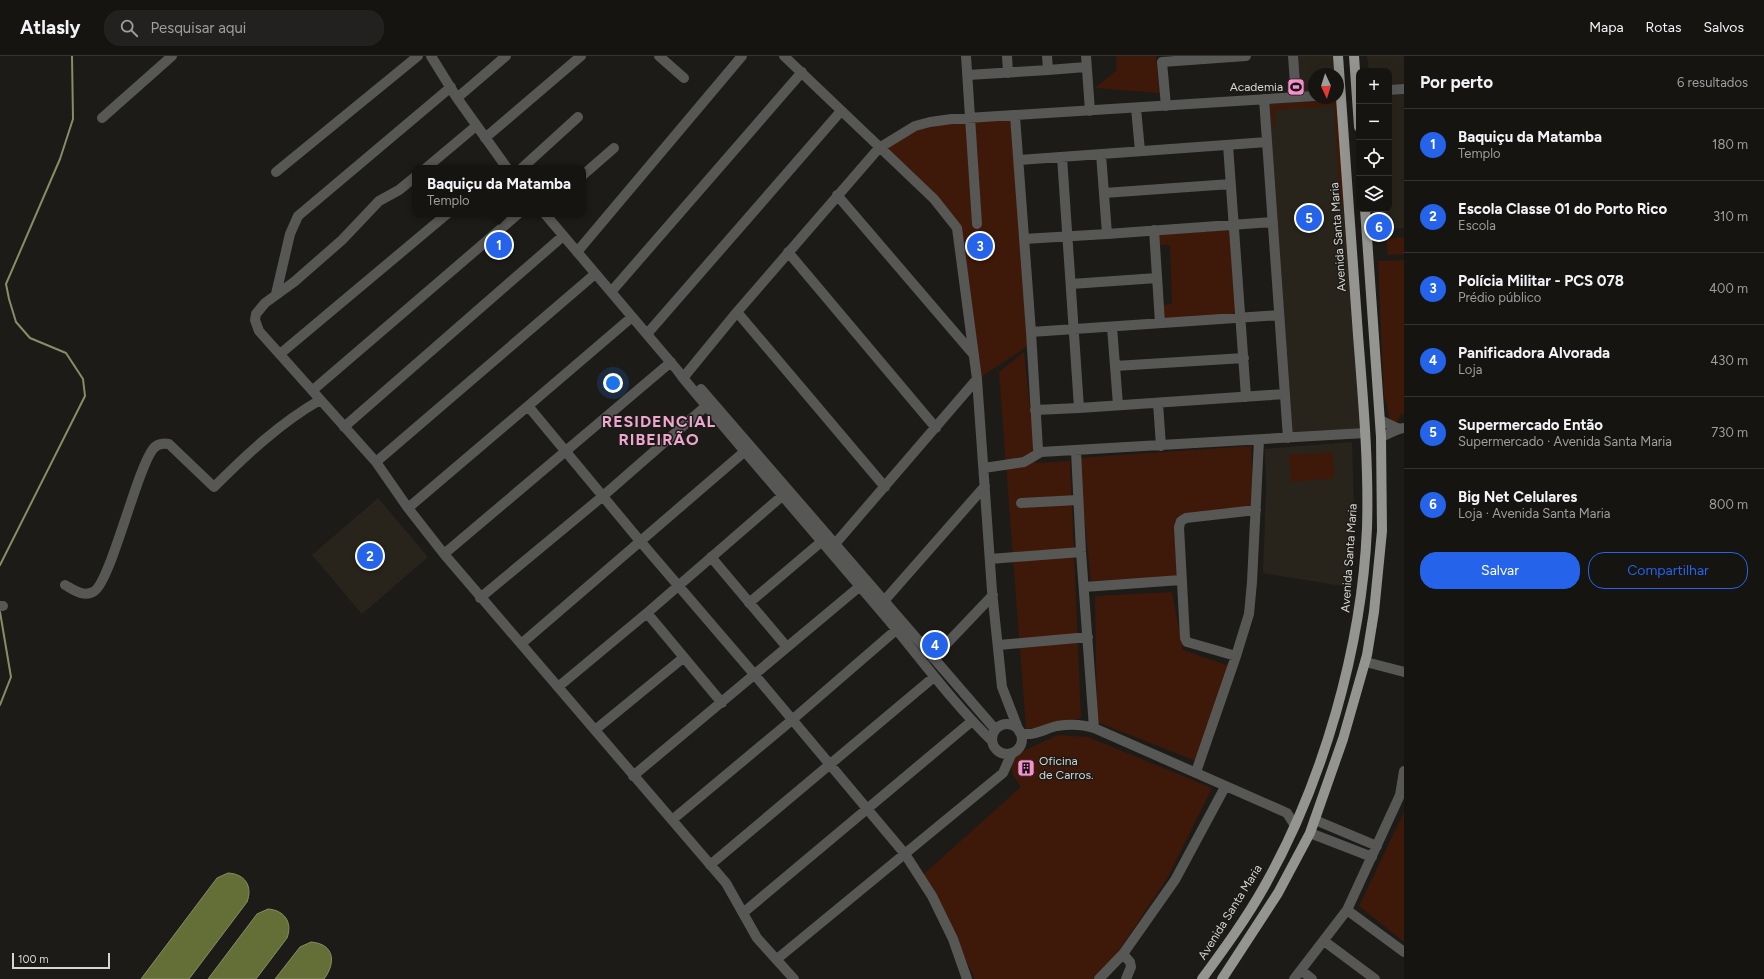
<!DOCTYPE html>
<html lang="pt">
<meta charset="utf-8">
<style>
body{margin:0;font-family:Figtree,sans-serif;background:#23211f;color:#f1f3f6}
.controls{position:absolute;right:12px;top:12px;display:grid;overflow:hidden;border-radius:8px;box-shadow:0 4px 16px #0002}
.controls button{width:36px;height:36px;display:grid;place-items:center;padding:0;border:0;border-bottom:1px solid #353331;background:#161411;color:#f1f3f6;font:20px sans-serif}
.compass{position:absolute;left:1308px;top:12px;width:36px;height:36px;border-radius:50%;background:#161411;box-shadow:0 4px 16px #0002;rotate:176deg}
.scale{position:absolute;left:12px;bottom:10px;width:98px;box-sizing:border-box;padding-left:4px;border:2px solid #d6d5d2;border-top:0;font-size:11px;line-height:14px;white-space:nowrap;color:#d6d5d2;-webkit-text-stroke:3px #1d1b17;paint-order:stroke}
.you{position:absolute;left:613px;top:327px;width:14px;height:14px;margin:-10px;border:3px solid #fff;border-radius:50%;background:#1a73e8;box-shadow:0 0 0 6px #1a73e833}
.badge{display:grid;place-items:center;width:26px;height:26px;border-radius:50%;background:#2563eb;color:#fff;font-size:13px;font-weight:700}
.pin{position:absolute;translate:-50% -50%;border:2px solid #fff;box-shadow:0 1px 4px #0006}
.popup{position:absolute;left:412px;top:109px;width:174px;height:52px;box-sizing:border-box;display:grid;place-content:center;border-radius:8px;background:#161411;filter:drop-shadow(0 1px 3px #0005);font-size:13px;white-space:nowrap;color:#9e9e9f}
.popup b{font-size:15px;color:#f1f3f6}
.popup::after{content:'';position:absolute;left:50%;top:100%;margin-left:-8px;border:8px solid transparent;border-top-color:#161411}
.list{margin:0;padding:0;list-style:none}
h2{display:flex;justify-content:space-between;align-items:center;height:52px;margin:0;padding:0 16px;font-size:17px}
h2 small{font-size:13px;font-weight:400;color:#9e9e9f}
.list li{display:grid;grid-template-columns:26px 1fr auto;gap:12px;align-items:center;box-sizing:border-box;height:72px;padding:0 16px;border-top:1px solid #353331}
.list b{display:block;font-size:15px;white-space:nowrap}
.list p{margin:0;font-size:13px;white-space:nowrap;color:#9e9e9f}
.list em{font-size:13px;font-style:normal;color:#9e9e9f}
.actions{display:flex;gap:8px;padding:12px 16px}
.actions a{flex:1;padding:9px 0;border:1px solid #2563eb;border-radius:16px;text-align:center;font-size:14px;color:#2563eb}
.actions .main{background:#2563eb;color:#fff}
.icon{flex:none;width:22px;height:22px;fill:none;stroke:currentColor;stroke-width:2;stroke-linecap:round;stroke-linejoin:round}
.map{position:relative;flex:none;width:1404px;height:923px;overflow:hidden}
header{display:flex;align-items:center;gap:24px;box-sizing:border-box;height:56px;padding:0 20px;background:#161411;border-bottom:1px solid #353331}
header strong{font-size:19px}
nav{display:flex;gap:22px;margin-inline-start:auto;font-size:14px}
.search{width:280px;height:36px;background:#23211f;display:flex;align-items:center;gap:10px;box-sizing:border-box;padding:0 14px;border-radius:16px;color:#9e9e9f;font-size:15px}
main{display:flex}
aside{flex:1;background:#161411}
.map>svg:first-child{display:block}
.built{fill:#29241b;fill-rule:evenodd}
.green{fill:#3e1909}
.water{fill:#636f36;stroke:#868e65}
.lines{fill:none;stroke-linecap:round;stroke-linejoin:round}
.stream{stroke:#868e65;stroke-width:2}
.minor{stroke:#575755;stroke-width:10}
.major{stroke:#949490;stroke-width:10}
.labels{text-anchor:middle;stroke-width:3;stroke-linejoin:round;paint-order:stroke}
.poi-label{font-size:12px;fill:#d6d5d2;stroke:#1d1b17;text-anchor:end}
.street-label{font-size:12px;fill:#d6d5d2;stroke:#1d1b17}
.district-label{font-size:16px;font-weight:bold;letter-spacing:1px;fill:#efa6d0;stroke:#1d1b17}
</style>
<header>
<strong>Atlasly</strong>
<div class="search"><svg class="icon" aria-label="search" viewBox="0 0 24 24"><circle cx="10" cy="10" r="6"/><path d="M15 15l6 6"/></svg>Pesquisar aqui</div>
<nav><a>Mapa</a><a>Rotas</a><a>Salvos</a></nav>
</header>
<main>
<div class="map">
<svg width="1404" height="923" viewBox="0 0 1404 923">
<rect width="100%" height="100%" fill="#1d1b17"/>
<path class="built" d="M1294 0H1338L1365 377 1288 382 1264 43 1297 41ZM1314 18H1338V42H1314Z
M1367 0H1404V28L1389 29V15H1369Z
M1404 38V172L1382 174 1381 153H1389V40Z
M1352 386 1354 453 1349 531 1263 517 1266 435 1265 393Z
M378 442 428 501 362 558 312 499Z"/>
<path class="green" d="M1116 0H1156L1159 37 1095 32 1117 14Z
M1339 44 1346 148 1340 149 1334 50 1275 54 1276 70 1273 71 1270 49Z
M1015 60 1031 288 973 326 956 172 879 92 913 72Z
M1229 172 1235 256 1232 260 1165 264 1163 249 1172 248 1170 189H1159L1158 177Z
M1404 181V198L1388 199 1386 183Z
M1404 204V358H1401L1397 367 1390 366 1387 348 1384 341 1378 205Z
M1024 296 1036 407 1070 405 1081 662 1053 669 1026 673 999 316Z
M1251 390 1254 450 1177 460V521L1091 525 1078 402Z
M1333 396 1334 422 1291 426 1289 399Z
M1172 536 1183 594 1229 610 1196 705 1097 666 1095 540Z
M1058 679 1088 681 1212 732 1167 823 1111 906 1093 923H975L955 881 917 824 1021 731 1012 717V700Z
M1404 756V886L1359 850Z"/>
<path class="water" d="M228 817C245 818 253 830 247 846L189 923H141L217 822Z
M268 853C284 854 293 866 287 882L256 923H208L257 858Z
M311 886C335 888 336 907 324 923H275L300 891Z"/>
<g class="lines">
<path class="stream" d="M0 509 85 340 83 323 66 297 30 282 16 266 9 243 6 228 60 103 73 63 72 0
M0 556 11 621 0 649"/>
<path class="minor" d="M431 0 457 42 507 112
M659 0 684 22
M784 0 934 143 957 172 977 323 992 535 1002 631 1019 675
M966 0 977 168
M1007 0 1008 17
M1086 0 1090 55
M1293 0 1296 41
M1048 14 1086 11
M968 19 1048 14 1047 0
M1389 34 1404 33
M457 42 506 0
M1264 43 1288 382
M1166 50 1162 6 1246 0
M1136 52 1140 95
M1015 60 1031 276 1038 393 1041 396
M102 62 172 0
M485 82 581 0
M1228 89 1246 341
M1019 104 1267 86
M426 112 476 70
M522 112 578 61
M276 116 418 0
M583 119 614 92
M415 121 399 134 379 145 342 184 294 226 265 247 256 258 255 264 259 275 376 406 408 452 444 498 726 827 757 882 794 923
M1104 137 1231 128
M837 139 974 299
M545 158 678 315 683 322C753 406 825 489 896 573 927 611 957 651 992 685
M1154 174 1160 267
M1107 178 1273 166
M1024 183 1107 178 1101 98
M577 196 742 0
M788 196 936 372
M1071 228 1157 222
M611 236 802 16
M276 238 290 178 298 160 451 31
M737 256 885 431
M1112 271 1118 349
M1031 276 1279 259
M647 278 841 55
M280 298 447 158
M1115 310 1244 302
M683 322 737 256 879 92 915 70 930 66 952 63 1314 40
M701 333 995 673
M313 334 518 158
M1158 347 1161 390
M528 350 632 261
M1079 352 1285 338
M1035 354 1079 352 1062 101
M1380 364 1399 373
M344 371 563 180
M1381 381 1399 373 1404 372
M1076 395 1081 496 1094 672
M376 406 595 218
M984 412 1024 406 1041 396 1365 377
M1021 447 1078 444
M408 452 528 350 640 485 754 618 905 798 932 840 953 883 967 923
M835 488 977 323
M444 498 671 306
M711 501 786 590
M990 503 1081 496
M65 529C74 534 83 541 93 536 110 529 136 415 153 393 157 388 163 387 169 388L214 431C246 399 280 367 320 344
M1084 531 1181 524
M480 542 603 440 706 350
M884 545 985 430
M749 547 821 486
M0 550H3
M647 557 722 647
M521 588 744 396
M999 589 1088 581
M1236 600 1187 586 1185 582 1179 471 1181 465 1186 462 1256 454
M933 602 993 539
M1366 606 1404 616
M558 631 647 557 782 440
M992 683a15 15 0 1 1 30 0a15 15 0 1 1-30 0Z
M595 674 683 602
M1020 677C1033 681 1044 673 1057 670 1069 668 1082 668 1094 672L1287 757 1294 768
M1196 716 1236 600 1249 558 1252 526 1259 384
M633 720 859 531
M672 764 792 664 896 574
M1315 764 1377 790
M1310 777 1372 801
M710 809 934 621
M1347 854 1404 896
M743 857 972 665
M1324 885 1375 923
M1123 898 1130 906 1131 911 1126 923
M777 903 1003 717 1012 697
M1301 914 1312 923
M1099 923 1123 898 1175 824 1225 731
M1294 923 1347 854 1400 739 1404 715"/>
<path class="major" d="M1354 0 1359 71
M1202 923C1224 893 1246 863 1264 831 1323 727 1362 591 1367 472 1369 408 1363 343 1358 279 1351 186 1344 93 1338 0
M1222 923 1278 837 1310 777 1343 683 1367 599 1374 556 1382 475 1381 381 1365 153"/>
</g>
<defs>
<symbol id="stadium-square" viewBox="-11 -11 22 22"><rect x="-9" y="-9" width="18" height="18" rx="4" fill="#f790cd" stroke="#1d1b17"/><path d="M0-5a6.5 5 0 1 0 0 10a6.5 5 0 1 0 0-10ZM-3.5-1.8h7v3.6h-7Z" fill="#111"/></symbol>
<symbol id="building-square" viewBox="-11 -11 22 22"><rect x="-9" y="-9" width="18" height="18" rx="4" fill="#f790cd" stroke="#1d1b17"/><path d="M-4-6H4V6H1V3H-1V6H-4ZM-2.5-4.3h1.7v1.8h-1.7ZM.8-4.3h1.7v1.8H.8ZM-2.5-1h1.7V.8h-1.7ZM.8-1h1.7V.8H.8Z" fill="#111"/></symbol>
</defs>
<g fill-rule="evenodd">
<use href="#stadium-square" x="1286" y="21" width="20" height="20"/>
<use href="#building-square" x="1016" y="702" width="20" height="20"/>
</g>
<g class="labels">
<g class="poi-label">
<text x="1283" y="35">Academia</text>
<text x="1039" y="709" text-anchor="start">Oficina<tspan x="1039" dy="14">de Carros.</tspan></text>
</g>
<g class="street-label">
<text transform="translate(1338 181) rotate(-94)" y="4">Avenida Santa Maria</text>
<text transform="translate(1349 502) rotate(-86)" y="4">Avenida Santa Maria</text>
<text transform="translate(1230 856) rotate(-58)" y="4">Avenida Santa Maria</text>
</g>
<g class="district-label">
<text x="659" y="371">RESIDENCIAL<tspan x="659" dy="18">RIBEIRÃO</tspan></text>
</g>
</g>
</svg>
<div class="controls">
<button>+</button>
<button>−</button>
<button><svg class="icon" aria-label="locate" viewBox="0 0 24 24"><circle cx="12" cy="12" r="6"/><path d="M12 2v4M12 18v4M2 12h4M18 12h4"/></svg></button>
<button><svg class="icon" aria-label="layers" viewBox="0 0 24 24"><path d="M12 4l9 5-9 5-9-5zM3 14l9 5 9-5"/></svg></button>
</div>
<svg class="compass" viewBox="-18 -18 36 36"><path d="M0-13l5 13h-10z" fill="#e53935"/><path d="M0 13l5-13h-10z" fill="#9e9e9f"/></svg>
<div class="scale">100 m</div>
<div class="you"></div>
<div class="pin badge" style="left:499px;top:189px">1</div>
<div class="popup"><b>Baquiçu da Matamba</b>Templo</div>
<div class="pin badge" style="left:370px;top:500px">2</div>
<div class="pin badge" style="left:980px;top:190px">3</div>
<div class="pin badge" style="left:935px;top:589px">4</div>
<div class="pin badge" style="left:1309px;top:162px">5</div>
<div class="pin badge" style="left:1379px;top:171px">6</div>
</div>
<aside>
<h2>Por perto<small>6 resultados</small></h2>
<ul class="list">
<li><span class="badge">1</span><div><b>Baquiçu da Matamba</b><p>Templo</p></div><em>180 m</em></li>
<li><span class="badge">2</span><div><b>Escola Classe 01 do Porto Rico</b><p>Escola</p></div><em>310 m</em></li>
<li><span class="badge">3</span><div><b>Polícia Militar - PCS 078</b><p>Prédio público</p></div><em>400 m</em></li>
<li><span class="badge">4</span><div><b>Panificadora Alvorada</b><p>Loja</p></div><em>430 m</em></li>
<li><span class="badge">5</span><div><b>Supermercado Então</b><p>Supermercado · Avenida Santa Maria</p></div><em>730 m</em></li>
<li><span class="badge">6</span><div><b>Big Net Celulares</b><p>Loja · Avenida Santa Maria</p></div><em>800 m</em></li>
</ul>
<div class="actions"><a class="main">Salvar</a><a>Compartilhar</a></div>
</aside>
</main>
